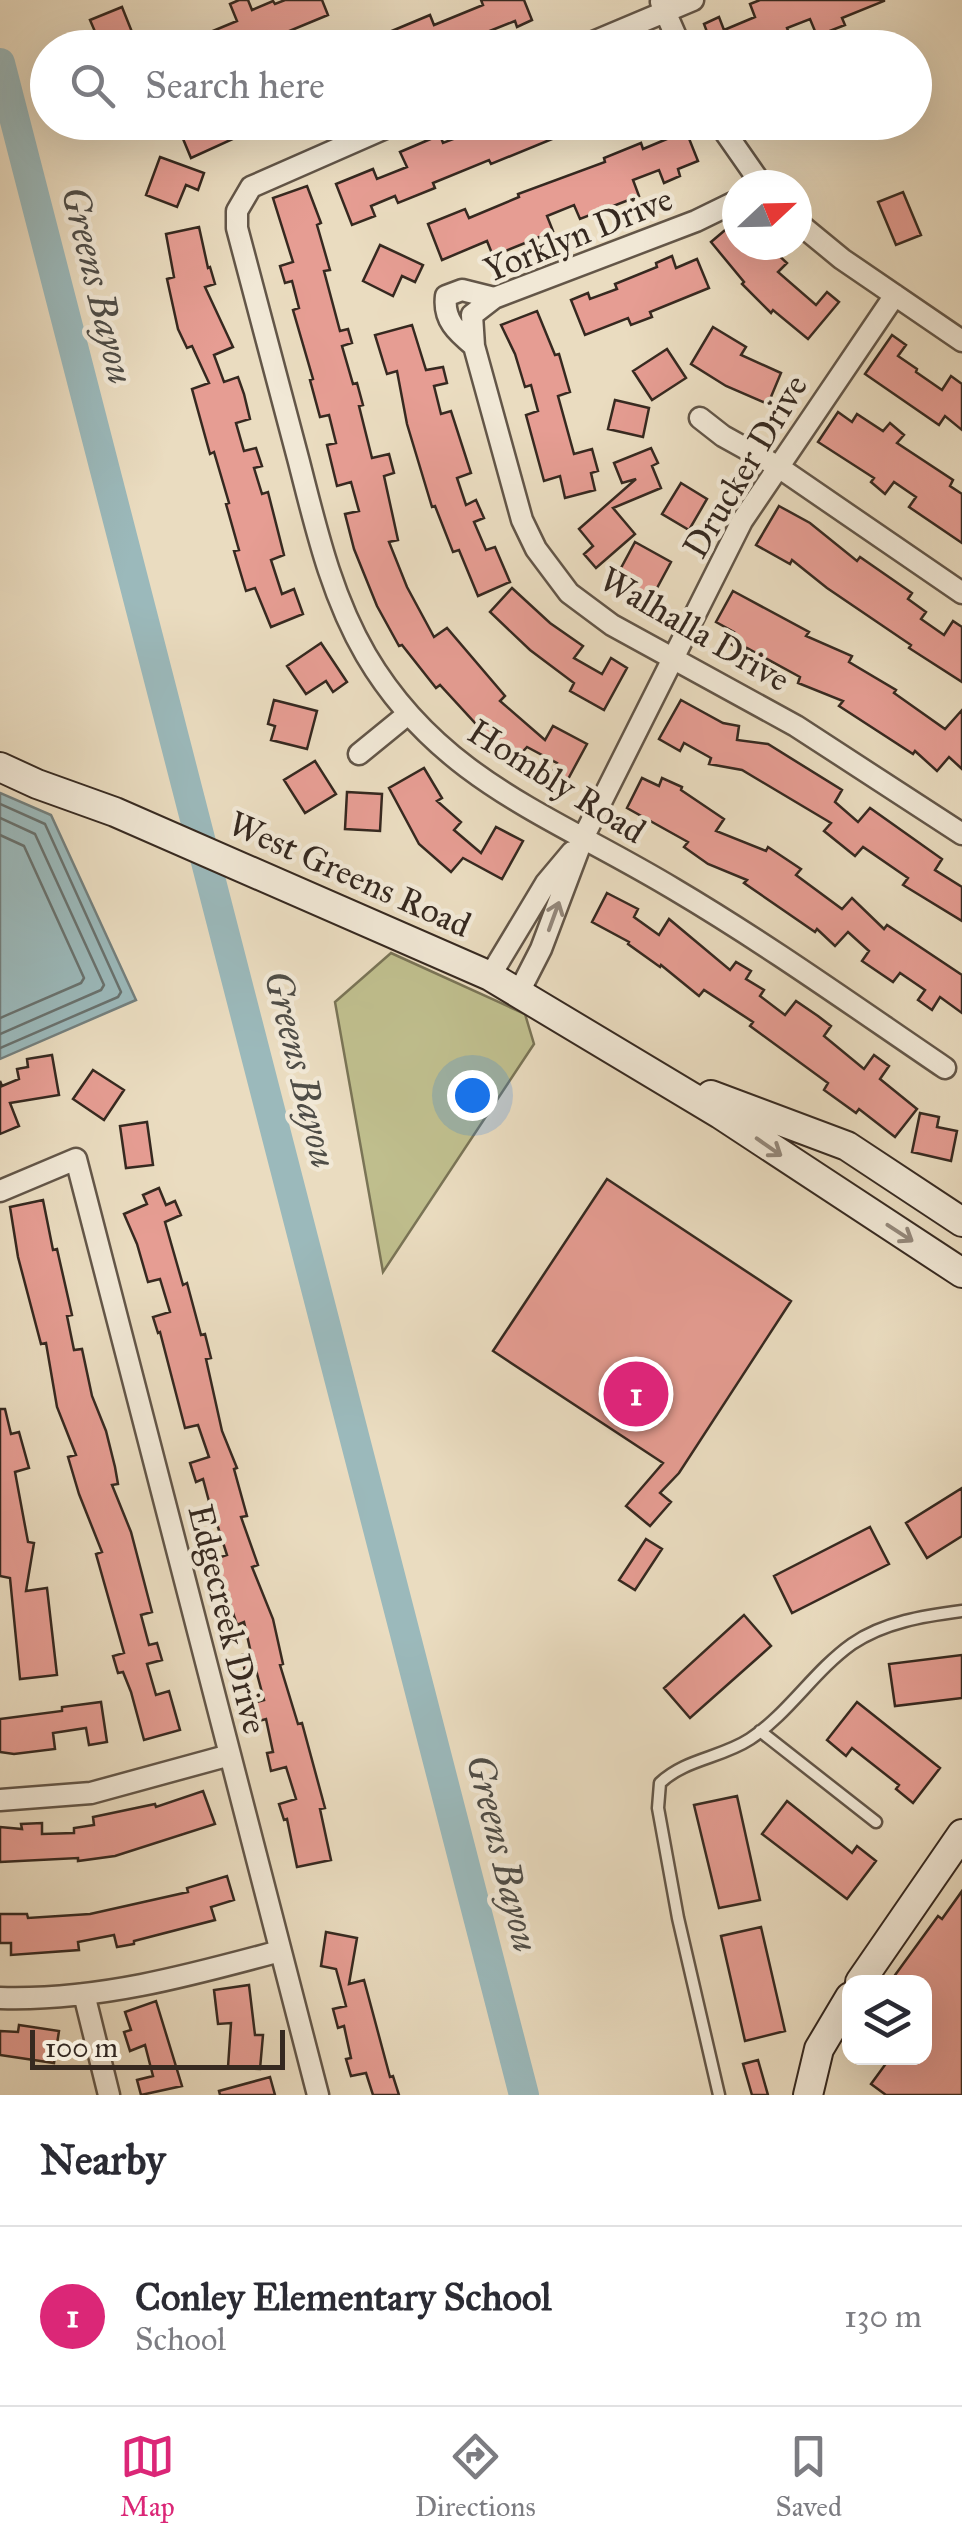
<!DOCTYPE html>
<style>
body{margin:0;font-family:"IM FELL Great Primer",serif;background:#f2f2f3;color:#2b2b33}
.controls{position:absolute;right:30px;bottom:30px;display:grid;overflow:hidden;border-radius:20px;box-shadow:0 10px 40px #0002}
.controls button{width:90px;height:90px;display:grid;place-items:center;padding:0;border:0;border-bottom:2px solid #e1e1e2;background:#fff;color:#2b2b33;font:50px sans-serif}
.compass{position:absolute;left:722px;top:170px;width:90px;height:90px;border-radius:50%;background:#fff;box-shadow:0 10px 40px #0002;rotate:68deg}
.scale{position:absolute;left:30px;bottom:25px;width:255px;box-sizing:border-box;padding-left:10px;border:5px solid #362920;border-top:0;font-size:28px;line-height:35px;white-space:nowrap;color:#362920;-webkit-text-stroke:8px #f1e8d6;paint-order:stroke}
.you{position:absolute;left:472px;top:1095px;width:35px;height:35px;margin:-25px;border:8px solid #fff;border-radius:50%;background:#1a73e8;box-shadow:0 0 0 15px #1a73e833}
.badge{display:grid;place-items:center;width:65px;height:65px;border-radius:50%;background:#db2777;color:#fff;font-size:32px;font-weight:700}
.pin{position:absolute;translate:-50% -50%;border:5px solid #fff;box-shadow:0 2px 10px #0006}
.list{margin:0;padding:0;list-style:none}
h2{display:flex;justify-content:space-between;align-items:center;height:130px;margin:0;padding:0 40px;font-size:42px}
h2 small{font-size:32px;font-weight:400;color:#7c7c81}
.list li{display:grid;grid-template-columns:65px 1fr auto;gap:30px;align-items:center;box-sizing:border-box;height:180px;padding:0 40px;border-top:2px solid #e1e1e2}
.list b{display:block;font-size:38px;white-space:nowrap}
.list p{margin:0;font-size:32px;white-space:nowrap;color:#7c7c81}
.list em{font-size:32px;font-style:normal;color:#7c7c81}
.icon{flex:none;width:55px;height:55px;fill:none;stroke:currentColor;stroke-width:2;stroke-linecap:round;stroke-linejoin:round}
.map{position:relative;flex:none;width:962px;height:2095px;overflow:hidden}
.search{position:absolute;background:#fff;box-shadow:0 10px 40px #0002;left:30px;right:30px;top:30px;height:110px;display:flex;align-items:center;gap:25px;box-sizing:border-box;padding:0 35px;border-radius:55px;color:#7c7c81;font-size:38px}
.sheet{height:310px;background:#fff}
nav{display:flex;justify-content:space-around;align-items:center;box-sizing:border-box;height:140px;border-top:2px solid #e1e1e2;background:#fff;font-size:28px;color:#7c7c81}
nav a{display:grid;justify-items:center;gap:5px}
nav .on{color:#db2777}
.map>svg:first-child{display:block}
.green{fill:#bfbe8d;stroke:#7a7456;stroke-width:2.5}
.water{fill:#9bb9bb;stroke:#737f7d;stroke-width:2.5}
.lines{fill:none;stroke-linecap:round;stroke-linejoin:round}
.shore{stroke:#68716e;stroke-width:2.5}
.river{stroke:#9bb9bb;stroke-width:30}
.building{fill:#e69d93;stroke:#362920;stroke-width:2.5}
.lane-casing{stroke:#635648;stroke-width:15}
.street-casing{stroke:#635648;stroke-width:25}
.secondary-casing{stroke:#362920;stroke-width:32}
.lane{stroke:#f1e8d6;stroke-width:10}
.street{stroke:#f1e8d6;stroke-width:20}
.secondary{stroke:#f1e8d6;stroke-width:28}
.oneway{stroke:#94887b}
.labels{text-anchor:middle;stroke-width:9;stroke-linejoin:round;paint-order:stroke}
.street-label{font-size:35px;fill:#362920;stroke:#f1e8d6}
.water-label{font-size:38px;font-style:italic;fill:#4f4d47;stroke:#f1e8d6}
</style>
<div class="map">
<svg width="962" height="2095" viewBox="0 0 962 2095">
<rect width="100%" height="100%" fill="#eadcc0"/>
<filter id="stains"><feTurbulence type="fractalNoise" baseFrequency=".002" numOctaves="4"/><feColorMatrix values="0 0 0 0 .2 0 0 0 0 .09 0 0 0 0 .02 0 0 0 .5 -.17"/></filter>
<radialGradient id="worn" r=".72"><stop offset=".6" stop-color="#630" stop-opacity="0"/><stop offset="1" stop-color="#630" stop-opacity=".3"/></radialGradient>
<path class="green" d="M391 953 525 1014 534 1044 383 1272 335 1002Z"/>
<path class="water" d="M0 793 51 815 136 1000 0 1059Z"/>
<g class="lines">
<path class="shore" d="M0 804 45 824 121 992 118 997 0 1048
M0 818 35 834 104 985 101 990 0 1034
M0 835 24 846 84 978 81 983 0 1018"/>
<path class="river" d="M0 63 524 2095"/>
</g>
<path class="building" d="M239 0H248L252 10 273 1 275 4 285 0H322L328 15 248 48H207L203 35 237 21 230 4Z
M481 0H524L532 20 517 27 515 21 487 32 490 40 471 48H450L447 40 429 48H351L430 15 434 25 483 5Z
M760 0H884V1L842 18 845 25 817 36 810 19 787 28 790 36 762 48H713L704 24 719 17 724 30 755 17 750 4Z
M122 7 136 42 122 48H102L90 20Z
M176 122H268V123L191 158Z
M474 122H492L493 127 505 122 591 123 491 164 489 160 433 183 435 188 398 203 395 196 371 206 375 216 352 225 336 184 373 169 377 179 407 167 400 152 440 135 443 143 477 130Z
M686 131 698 161 678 169 680 176 664 183 659 170 633 180 639 196 580 219 574 205 547 216 553 231 530 241 493 256 487 241 442 260 428 224 465 209 469 218 519 197 518 194 605 162 604 158 641 143 643 149Z
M160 157 204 173 198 190 186 185 177 207 146 195Z
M307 186 321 223 317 225 330 270 324 271 340 331 348 329 352 343 342 346 353 384 357 383 363 405 359 406 372 458 389 454 394 473 384 476 398 540 389 542 407 587 434 637 447 628 505 696 500 701 545 740 553 726 587 744 567 781 552 773 557 763 527 747 516 759 476 724 440 685 436 688 402 645 399 646 377 606 354 549 345 514 359 511 351 482 337 486 327 445 336 443 329 415 320 417 310 380 313 379 293 310 299 308 292 281 285 283 280 266 293 262 273 198Z
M903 192 921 235 896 245 878 202Z
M737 220V245H761L770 255 774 251 787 263 778 272 816 305 827 292 839 302 808 339 773 310 771 313 742 284 744 282 711 242Z
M199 227 208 268 210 267 215 284 205 287 233 347 214 355 224 382 238 377 244 394 250 419 236 423 244 451 256 448 262 466 254 468 262 494 268 492 284 555 271 560 282 594 294 589 303 614 271 627 255 588 246 591 234 551 239 550 226 504 229 503 214 452 210 454 192 389 209 383 192 346 187 348 178 329 167 279 174 277 166 234Z
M380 245 423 265 415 282 402 276 393 296 363 281Z
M672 256 676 268 697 259 709 288 650 312 652 317 631 325 628 318 585 335 571 300 588 293 590 299 617 289 615 284 657 267 656 263Z
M537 311 555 355 559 354 570 392 558 396 574 454 592 449 598 471 591 473 595 490 565 498 560 476 544 481 526 415 538 411 531 385 525 387 515 354 501 325Z
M412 325 426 370 443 367 447 383 434 386 441 414 451 411 471 473 457 478 466 505 476 500 484 518 474 522 486 550 495 547 510 582 478 596 459 550 453 552 435 506 432 507 407 424 397 371 387 374 375 335Z
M713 327 746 347 741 355 781 373 768 404 726 386 691 364Z
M892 335 906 345 898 356 917 369 916 372 942 390 951 376 962 384V430L945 416 939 425 865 374Z
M667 349 686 378 652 400 633 371Z
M615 400 649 408 643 437 608 429Z
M838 412 852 422 857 414 883 431 890 423 904 435 897 443 953 480 950 486 962 494V543L909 507 916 497 894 482 885 494 871 482 874 478 818 442Z
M651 448 658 463 652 466 661 488 613 508 635 534 596 568 584 554 593 546 579 529 636 479 622 483 614 463Z
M681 483 707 499 689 530 662 514Z
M779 506 810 523 857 561 860 557 912 593 908 599 926 612 921 619 944 635 953 621 962 627V682L909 648 911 645 827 588 792 560 790 564 756 545Z
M635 542 671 562 650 601 614 581Z
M512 588 550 623 583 646 574 658 602 674 611 658 627 668 604 710 570 691 574 683 530 650 490 612Z
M733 591 809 632 806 636 852 656 849 662 896 690 894 693 945 729 962 710V769L949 757 937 771 915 751 913 754 839 706 843 701 798 683 800 677 747 648 745 652 729 643 734 632 716 622Z
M321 643 347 682 333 692 326 681 306 694 287 666Z
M274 700 317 711 307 749 271 740 275 726 268 724Z
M681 700 723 723 739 726 737 740 768 744 842 790 835 802 858 822 870 808 942 859 935 870 962 887V921L903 885 908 878 863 847 855 856 824 831 831 823 742 770 709 764 711 758 684 743 680 751 659 739Z
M315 761 336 794 305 813 284 780Z
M424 768 442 798 437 801 461 822 454 830 481 853 496 827 523 841 502 879 463 858 451 872 419 844 389 788Z
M642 778 659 786 662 778 682 787 681 790 724 819 716 831 766 851 768 847 801 869 796 875 842 909 852 898 884 929 887 925 962 975V1013L940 997 932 1010 918 1000 925 990 900 973 893 982 862 961 869 951 848 932 835 946 817 929 815 932 744 883 747 880 708 864 684 847 688 842 627 808Z
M347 792 382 794 380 831 345 829Z
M607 893 638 909 634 917 659 935 669 919 730 970 736 962 751 971 746 979 764 990 760 996 785 1015 796 1001 818 1016 831 1026 824 1036 864 1069 874 1055 889 1066 880 1079 917 1109 895 1137 859 1109 856 1113 824 1090 828 1083 750 1026 753 1022 704 990 699 996 661 965 660 967 628 944 629 942 592 922Z
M52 1055 59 1095 10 1103 19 1126 0 1134V1081L2 1086 19 1079 17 1069 28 1067 27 1059Z
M93 1070 124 1090 104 1120 73 1099Z
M920 1113 939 1117 937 1127 957 1131 951 1161 912 1152Z
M147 1122 153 1165 126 1168 120 1126Z
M607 1179 791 1301 679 1473 660 1493 671 1502 650 1526 626 1506 663 1463 493 1351Z
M159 1188 166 1205 175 1201 181 1215 165 1222 183 1285 187 1283 201 1335 205 1334 211 1358 206 1359 222 1431 237 1468 234 1469 247 1516 241 1517 258 1565 252 1567 273 1619 283 1664 280 1665 298 1724 302 1723 325 1808 320 1809 331 1860 297 1867 287 1819 284 1820 279 1804 296 1799 286 1767 271 1771 267 1753 273 1752 266 1719 259 1721 253 1703 264 1700 256 1670 245 1673 242 1655 251 1653 244 1622 237 1625 215 1559 227 1555 217 1524 209 1526 205 1511 211 1509 203 1479 196 1482 190 1463 209 1457 198 1425 185 1428 160 1332 158 1333 153 1317 170 1312 160 1279 148 1282 137 1244 124 1214 147 1204 143 1195Z
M43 1200 53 1250 57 1249 72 1315 67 1316 74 1350 82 1349 92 1396 106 1431 115 1467 118 1484 112 1485 131 1532 152 1612 141 1615 149 1645 157 1643 162 1660 147 1664 156 1695 169 1691 180 1730 144 1740 131 1692 123 1672 118 1673 113 1656 124 1653 96 1554 102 1552 79 1494 68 1457 76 1455 57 1407 46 1343 41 1344 18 1257 10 1207Z
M0 1409H5L11 1434 19 1432 29 1468 15 1472 28 1542 34 1543 26 1591 47 1588 57 1675 20 1679 10 1578 0 1576Z
M962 1488V1536L927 1558 906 1523Z
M870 1527 889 1564 792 1613 774 1576Z
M646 1539 662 1549 635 1590 619 1580Z
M744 1615 771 1646 690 1718 664 1688Z
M962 1655V1698L895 1706 889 1664Z
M101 1702 107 1742 89 1745 86 1728 53 1733 55 1749 14 1754 0 1752V1719L62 1711V1707Z
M857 1702 940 1768 913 1803 896 1789 899 1785 852 1748 846 1756 827 1740Z
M203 1791 215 1824 115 1856 78 1861V1858L0 1862V1827L22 1829 21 1824 42 1823V1834L74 1833V1828L94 1825 93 1817 155 1804 156 1807Z
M737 1796 760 1900 719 1908 694 1805Z
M787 1801 852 1853 857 1846 876 1861 847 1899 762 1834Z
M227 1876 234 1900 211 1907 215 1920 134 1941V1944L117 1947 114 1935 78 1942 79 1950 11 1955V1943H0V1914H27L28 1918 90 1914 188 1892 187 1888Z
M962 1891V2095H886L871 2084 890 2058H924V1982H890L938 1916 942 1919Z
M761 1927 785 2031 745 2041 721 1936Z
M326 1932 357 1938 349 1984 364 1980 390 2077 393 2076 399 2095H373L366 2073 351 2076 346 2059 351 2058 344 2026 338 2028 333 2009 346 2006 336 1969 321 1966Z
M249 1985 255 2035H263L260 2069 228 2067 231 2023 218 2024 214 1990Z
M156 2001 182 2086 141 2095 137 2080 153 2076 145 2045 130 2051 124 2032 131 2030 125 2012Z
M19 2025 59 2031 54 2063 0 2055V2031L18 2032Z
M758 2060 768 2095H752L743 2064Z
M270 2077 275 2095H220L219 2091Z"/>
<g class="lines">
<defs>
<path id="lane" d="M760 1731 876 1822
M719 2095 678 1918 658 1808 660 1783C685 1759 721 1758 750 1739 789 1713 814 1671 852 1644 884 1622 924 1616 962 1611"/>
<path id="street" d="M661 2 681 48
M579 48 693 0
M399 122 251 187 237 211V228C258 306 278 384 299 462 316 528 331 595 366 655 440 781 555 817 674 889 767 944 855 1007 945 1068
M718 122 762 185
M737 201 696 221 494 298 472 315 474 346 522 520 536 549 569 593 612 625 796 726 962 834
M797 222 842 259 962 341
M474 346C457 332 443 320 446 296L462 290 494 298
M700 418 723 436 777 466 962 593
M359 754 408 714
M490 976 546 883 572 852
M519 992 541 949 583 838 742 521 895 295
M0 1191 76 1159 318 2095
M0 1800 91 1793 230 1755
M84 1994 109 2095
M0 1998C96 2001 188 1976 280 1951"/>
<path id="secondary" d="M0 767 37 784 115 812 490 976 720 1114 962 1273
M711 1095 847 1146 962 1222
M860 1982 962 1834
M808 2095 819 2049 850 1997"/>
</defs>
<use href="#lane" class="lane-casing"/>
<use href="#street" class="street-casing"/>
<use href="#secondary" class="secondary-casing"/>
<use href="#lane" class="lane"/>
<use href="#street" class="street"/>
<use href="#secondary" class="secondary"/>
</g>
<defs><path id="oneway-shaft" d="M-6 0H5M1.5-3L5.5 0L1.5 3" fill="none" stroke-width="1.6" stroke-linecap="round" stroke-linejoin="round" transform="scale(2.5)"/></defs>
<g class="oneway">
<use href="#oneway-shaft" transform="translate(554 916) rotate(-70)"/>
<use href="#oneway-shaft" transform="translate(769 1147) rotate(35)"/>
<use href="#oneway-shaft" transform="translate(900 1233) rotate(33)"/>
</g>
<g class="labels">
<g class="street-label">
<text transform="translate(578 234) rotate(-22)" y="12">Yorklyn Drive</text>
<text transform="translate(745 466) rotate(-59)" y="12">Drucker Drive</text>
<text transform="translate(695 629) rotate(30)" y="12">Walhalla Drive</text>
<text transform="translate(557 781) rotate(32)" y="12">Hombly Road</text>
<text transform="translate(350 874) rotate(24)" y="12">West Greens Road</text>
<text transform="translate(228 1619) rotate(76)" y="12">Edgecreek Drive</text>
</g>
<g class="water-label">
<text transform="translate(98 285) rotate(76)" y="13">Greens Bayou</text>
<text transform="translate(301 1069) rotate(76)" y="13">Greens Bayou</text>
<text transform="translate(503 1853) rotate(76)" y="13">Greens Bayou</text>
</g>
</g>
<rect width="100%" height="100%" filter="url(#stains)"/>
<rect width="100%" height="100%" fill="url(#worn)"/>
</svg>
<div class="controls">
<button><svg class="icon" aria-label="layers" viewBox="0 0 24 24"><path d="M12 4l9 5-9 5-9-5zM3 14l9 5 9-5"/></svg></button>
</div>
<svg class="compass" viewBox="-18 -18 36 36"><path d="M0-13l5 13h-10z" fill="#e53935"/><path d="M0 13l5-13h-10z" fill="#7c7c81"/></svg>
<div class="scale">100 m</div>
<div class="you"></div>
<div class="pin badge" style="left:636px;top:1394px">1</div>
<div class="search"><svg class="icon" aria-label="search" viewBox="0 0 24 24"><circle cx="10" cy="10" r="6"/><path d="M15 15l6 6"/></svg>Search here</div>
</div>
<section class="sheet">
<h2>Nearby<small></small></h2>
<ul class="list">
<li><span class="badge">1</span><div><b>Conley Elementary School</b><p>School</p></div><em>130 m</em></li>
</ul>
</section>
<nav>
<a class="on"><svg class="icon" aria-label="map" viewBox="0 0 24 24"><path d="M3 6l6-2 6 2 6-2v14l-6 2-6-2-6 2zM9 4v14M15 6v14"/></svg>Map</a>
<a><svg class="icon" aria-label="directions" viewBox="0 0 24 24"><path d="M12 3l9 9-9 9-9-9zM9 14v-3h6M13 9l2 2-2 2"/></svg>Directions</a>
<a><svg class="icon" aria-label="saved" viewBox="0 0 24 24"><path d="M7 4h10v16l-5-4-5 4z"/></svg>Saved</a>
</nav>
